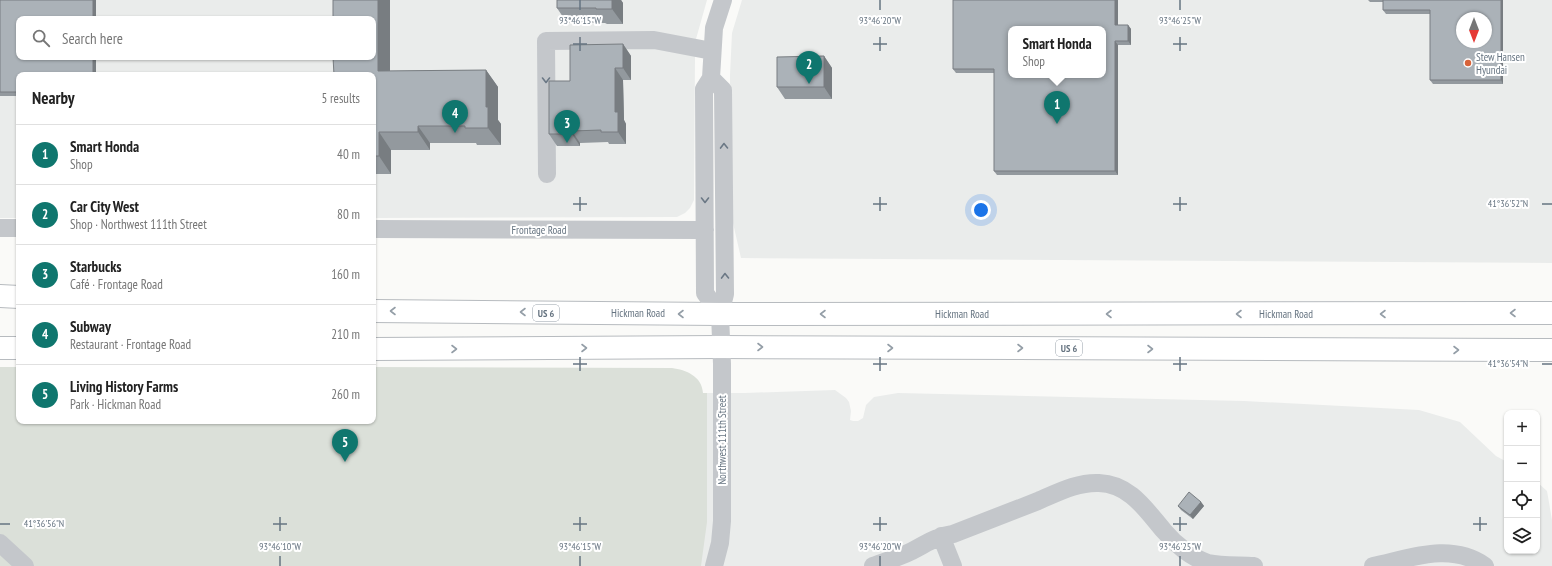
<!DOCTYPE html>
<meta charset="utf-8">
<style>
body{margin:0;font-family:"PT Sans Narrow",sans-serif;background:#f6f6f6;color:#222}
.controls{position:absolute;right:12px;bottom:12px;display:grid;overflow:hidden;border-radius:8px;box-shadow:0 1px 3px #0004}
.controls button{width:36px;height:36px;display:grid;place-items:center;padding:0;border:0;border-bottom:1px solid #e0e0e0;background:#fff;color:#222;font:20px sans-serif}
.compass{position:absolute;left:1456px;top:12px;width:36px;height:36px;border-radius:50%;background:#fff;box-shadow:0 1px 3px #0004;rotate:180deg}
.you{position:absolute;left:981px;top:210px;width:14px;height:14px;margin:-10px;border:3px solid #fff;border-radius:50%;background:#1a73e8;box-shadow:0 0 0 6px #1a73e833}
.badge{display:grid;place-items:center;width:26px;height:26px;border-radius:50%;background:#0f766e;color:#fff;font-size:13px;font-weight:700}
.pin{position:absolute;translate:-50% -33px;filter:drop-shadow(0 1px 2px #0008)}
.pin::after{content:'';position:absolute;top:21px;width:14px;height:12px;background:inherit;clip-path:polygon(0 0,100% 0,50% 100%)}
.popup{position:absolute;left:1008px;top:26px;width:98px;height:52px;box-sizing:border-box;display:grid;place-content:center;border-radius:8px;background:#fff;filter:drop-shadow(0 1px 3px #0005);font-size:13px;white-space:nowrap;color:#767676}
.popup b{font-size:15px;color:#222}
.popup::after{content:'';position:absolute;left:50%;top:100%;margin-left:-8px;border:8px solid transparent;border-top-color:#fff}
.list{margin:0;padding:0;list-style:none}
h2{display:flex;justify-content:space-between;align-items:center;height:52px;margin:0;padding:0 16px;font-size:17px}
h2 small{font-size:13px;font-weight:400;color:#767676}
.list li{display:grid;grid-template-columns:26px 1fr auto;gap:12px;align-items:center;box-sizing:border-box;height:60px;padding:0 16px;border-top:1px solid #e0e0e0}
.list b{display:block;font-size:15px;white-space:nowrap}
.list p{margin:0;font-size:13px;white-space:nowrap;color:#767676}
.list em{font-size:13px;font-style:normal;color:#767676}
.icon{flex:none;width:22px;height:22px;fill:none;stroke:currentColor;stroke-width:2;stroke-linecap:round;stroke-linejoin:round}
.map{position:relative;flex:none;width:1552px;height:566px;overflow:hidden}
.search{position:absolute;background:#fff;box-shadow:0 1px 3px #0004;left:16px;top:16px;width:360px;height:44px;display:flex;align-items:center;gap:10px;box-sizing:border-box;padding:0 14px;border-radius:8px;color:#767676;font-size:15px}
.panel{position:absolute;background:#fff;box-shadow:0 1px 3px #0004;left:16px;top:72px;width:360px;height:352px;border-radius:8px}
.map>svg:first-child{display:block}
.built{fill:#eaeceb;fill-rule:evenodd}
.green{fill:#dbe0d9}
.lines{fill:none;stroke-linecap:round;stroke-linejoin:round}
.major-casing{stroke:#b7bbbf;stroke-width:24}
.minor{stroke:#c4c7cb;stroke-width:18}
.major{stroke:#fff;stroke-width:22}
.wall{fill:#93999e}
.shaded-wall{fill:#787d81}
.building{fill:#abb2b8;stroke:#787d81;fill-rule:evenodd}
.oneway{stroke:#6b7885}
.oneway2{stroke:#949ea7}
.ticks{fill:none;stroke:#667481;stroke-width:1.5}
.poi-dot{fill:#d86339;stroke:#fff;stroke-width:1.5}
.labels{text-anchor:middle;stroke-width:4;stroke-linejoin:round;paint-order:stroke}
.shield{fill:#fff;stroke:#949ea7;stroke-width:1}
.shield-label{font-size:10px;font-weight:bold;fill:#667481}
.poi-label{font-size:11px;fill:#667481;stroke:#fff;text-anchor:start}
.street-label{font-size:11px;fill:#667481;stroke:#fff}
.ticks-label{font-size:10px;text-anchor:middle;fill:#667481;stroke:#fff;stroke-width:4;stroke-linejoin:round;paint-order:stroke}
</style>
<div class="map">
<svg width="1552" height="566" viewBox="0 0 1552 566">
<rect width="100%" height="100%" fill="#fafaf8"/>
<path class="built" d="M0 0H707L696 39 695 57 694 200 690 208 685 213 677 217 373 218V75H19V218H0ZM19 19H373V57H19Z
M742 0H1552V263L741 258 733 223 730 183V75L732 33ZM1462 18H1486V42H1462ZM1011 29H1103V75H1011Z
M835 390 846 398 849 402 851 411 850 420 853 421H858L863 418 866 405 874 397 898 393 1244 401 1419 410 1460 422 1496 456 1507 462V551H1537V482L1547 491 1552 520V566H681L690 393H745Z"/>
<path class="green" d="M0 367H19V421H373V367L672 368C686 370 702 376 703 393H707V522L701 566H0Z"/>
<g class="lines">
<defs>
<path id="major" d="M0 296 19 297
M373 311 720 314 1552 313
M0 348H19
M373 349 721 347 1552 350"/>
</defs>
<use href="#major" class="major-casing"/>
<path class="minor" d="M711 78 723 90 725 294 720 314 722 364V521L720 543 714 566
M547 174 546 41 654 40 712 51
M0 228H19
M373 229 705 230
M720 314 705 293 704 89 711 78 714 28 723 0
M941 536 953 566
M0 543 25 566
M873 566C886 561 900 557 912 551 928 543 934 537 953 534 981 523 1010 512 1038 501 1057 493 1077 482 1099 483 1130 484 1146 510 1164 531 1175 544 1192 558 1208 563 1222 566 1239 565 1254 566
M1373 566C1411 558 1451 542 1485 566"/>
<use href="#major" class="major"/>
</g>
<path class="wall" d="M0 0 19 57H96V75H19V96H0Z
M390 0V71L486 70 498 87V120L501 124V145H477L476 143H430V150H391V174H373V75Z
M557 0H621L623 3V24H607L605 23H567L557 8Z
M1118 0V25H1128L1131 29V45H1118V175H997L994 171V73H956L953 69Z
M1368 0H1503V84H1433L1430 80V14H1386L1383 10V2H1370Z
M623 44 631 56V80H623L624 120 626 124V144H609L608 142 580 143V146H557L549 134 570 81Z
M824 56 832 68V99H785L777 87Z
M1201 502 1204 506 1193 519 1181 510 1178 506Z"/>
<path class="shaded-wall" d="M93 0H96V19H93Z
M378 0H390V89L378 71Z
M612 0H621L623 3V24L612 9Z
M1115 0H1118V29L1115 25Z
M1501 0H1503V84L1501 80Z
M1128 25 1131 29V45L1128 41Z
M1115 41 1118 45V175L1115 171Z
M623 44 631 56V80L623 68Z
M824 56 832 68V99L824 87Z
M93 57H96V75H93Z
M615 68 623 80 624 120 626 124V144L618 132 615 112Z
M486 70 498 87V120L501 124V145L488 128 486 107Z
M418 126 430 143V150L418 132Z
M572 131 580 143V146L572 134Z
M379 132 391 150V174L379 156Z
M1201 502 1204 506 1193 519 1190 515Z"/>
<path class="building" d="M0 0H93V19H19V57H93V75H19V92H0Z
M333 0H378V71L486 70V107H488V128H465V126H418V132H379V156H373V75H334L333 57H373V19H333Z
M557 0H612V9H596V8H557Z
M953 0H1115V25H1128V41H1115V171H994V69H953ZM1011 29H1103V75H1011Z
M1383 0H1501V80H1430V10H1383ZM1462 18H1486V42H1462Z
M623 44V68H615V112H618V132H601V130L572 131V134H549V81H570V45Z
M824 56V87H777V57Z
M1189 492 1201 502 1190 515 1178 506Z"/>
<defs><path id="oneway-chevron" d="M-2-3.5L2.5 0L-2 3.5" fill="none" stroke-width="1.6" stroke-linecap="round" stroke-linejoin="round"/></defs>
<g class="oneway">
<use href="#oneway-chevron" transform="translate(546 80) rotate(90)"/>
<use href="#oneway-chevron" transform="translate(724 146) rotate(-91)"/>
<use href="#oneway-chevron" transform="translate(705 200) rotate(90)"/>
<use href="#oneway-chevron" transform="translate(725 276) rotate(-91)"/>
</g>
<g class="oneway2">
<use href="#oneway-chevron" transform="translate(393 311) rotate(-180)"/>
<use href="#oneway-chevron" transform="translate(523 312) rotate(-180)"/>
<use href="#oneway-chevron" transform="translate(1513 313) rotate(180)"/>
<use href="#oneway-chevron" transform="translate(681 314) rotate(-180)"/>
<use href="#oneway-chevron" transform="translate(823 314) rotate(180)"/>
<use href="#oneway-chevron" transform="translate(1109 314) rotate(180)"/>
<use href="#oneway-chevron" transform="translate(1239 314) rotate(180)"/>
<use href="#oneway-chevron" transform="translate(1383 314) rotate(180)"/>
<use href="#oneway-chevron" transform="translate(760 347)"/>
<use href="#oneway-chevron" transform="translate(584 348)"/>
<use href="#oneway-chevron" transform="translate(890 348)"/>
<use href="#oneway-chevron" transform="translate(1020 348)"/>
<use href="#oneway-chevron" transform="translate(454 349)"/>
<use href="#oneway-chevron" transform="translate(1150 349)"/>
<use href="#oneway-chevron" transform="translate(1456 350)"/>
</g>
<path class="ticks" d="M580 0V10M880 0V10M1180 0V10M580 37V51M880 37V51M1180 37V51M573 44H587M873 44H887M1173 44H1187M580 197V211M880 197V211M1180 197V211M573 204H587M873 204H887M1173 204H1187M1542 204H1552M580 357V371M880 357V371M1180 357V371M573 364H587M873 364H887M1173 364H1187M1542 364H1552M280 517V531M580 517V531M880 517V531M1180 517V531M1480 517V531M0 524H10M273 524H287M573 524H587M873 524H887M1173 524H1187M1473 524H1487M280 556V566M580 556V566M880 556V566M1180 556V566"/>
<circle class="poi-dot" cx="1468" cy="63" r="4"/>
<g class="labels">
<g class="shield">
<rect x="533" y="305" width="26" height="16" rx="3"/>
<rect x="1056" y="340" width="26" height="16" rx="3"/>
</g>
<g class="shield-label">
<text x="546" y="317">US 6</text>
<text x="1069" y="352">US 6</text>
</g>
<g class="poi-label">
<text x="1476" y="61">Stew Hansen<tspan x="1476" dy="13">Hyundai</tspan></text>
</g>
<g class="street-label">
<text x="539" y="234">Frontage Road</text>
<text x="638" y="317">Hickman Road</text>
<text x="962" y="318">Hickman Road</text>
<text x="1286" y="318">Hickman Road</text>
<text transform="translate(722 440) rotate(-90)" y="4">Northwest 111th Street</text>
</g>
</g>
<g class="ticks-label">
<text x="580" y="24">93°46'15"W</text>
<text x="880" y="24">93°46'20"W</text>
<text x="1180" y="24">93°46'25"W</text>
<text x="1508" y="207">41°36'52"N</text>
<text x="1508" y="367">41°36'54"N</text>
<text x="44" y="527">41°36'56"N</text>
<text x="280" y="550">93°46'10"W</text>
<text x="580" y="550">93°46'15"W</text>
<text x="880" y="550">93°46'20"W</text>
<text x="1180" y="550">93°46'25"W</text>
</g>
</svg>
<div class="controls">
<button>+</button>
<button>−</button>
<button><svg class="icon" aria-label="locate" viewBox="0 0 24 24"><circle cx="12" cy="12" r="6"/><path d="M12 2v4M12 18v4M2 12h4M18 12h4"/></svg></button>
<button><svg class="icon" aria-label="layers" viewBox="0 0 24 24"><path d="M12 4l9 5-9 5-9-5zM3 14l9 5 9-5"/></svg></button>
</div>
<svg class="compass" viewBox="-18 -18 36 36"><path d="M0-13l5 13h-10z" fill="#e53935"/><path d="M0 13l5-13h-10z" fill="#767676"/></svg>
<div class="you"></div>
<div class="pin badge" style="left:1057px;top:124px">1</div>
<div class="popup"><b>Smart Honda</b>Shop</div>
<div class="pin badge" style="left:809px;top:84px">2</div>
<div class="pin badge" style="left:567px;top:143px">3</div>
<div class="pin badge" style="left:455px;top:133px">4</div>
<div class="pin badge" style="left:345px;top:462px">5</div>
<div class="search"><svg class="icon" aria-label="search" viewBox="0 0 24 24"><circle cx="10" cy="10" r="6"/><path d="M15 15l6 6"/></svg>Search here</div>
<section class="panel">
<h2>Nearby<small>5 results</small></h2>
<ul class="list">
<li><span class="badge">1</span><div><b>Smart Honda</b><p>Shop</p></div><em>40 m</em></li>
<li><span class="badge">2</span><div><b>Car City West</b><p>Shop · Northwest 111th Street</p></div><em>80 m</em></li>
<li><span class="badge">3</span><div><b>Starbucks</b><p>Café · Frontage Road</p></div><em>160 m</em></li>
<li><span class="badge">4</span><div><b>Subway</b><p>Restaurant · Frontage Road</p></div><em>210 m</em></li>
<li><span class="badge">5</span><div><b>Living History Farms</b><p>Park · Hickman Road</p></div><em>260 m</em></li>
</ul>
</section>
</div>
